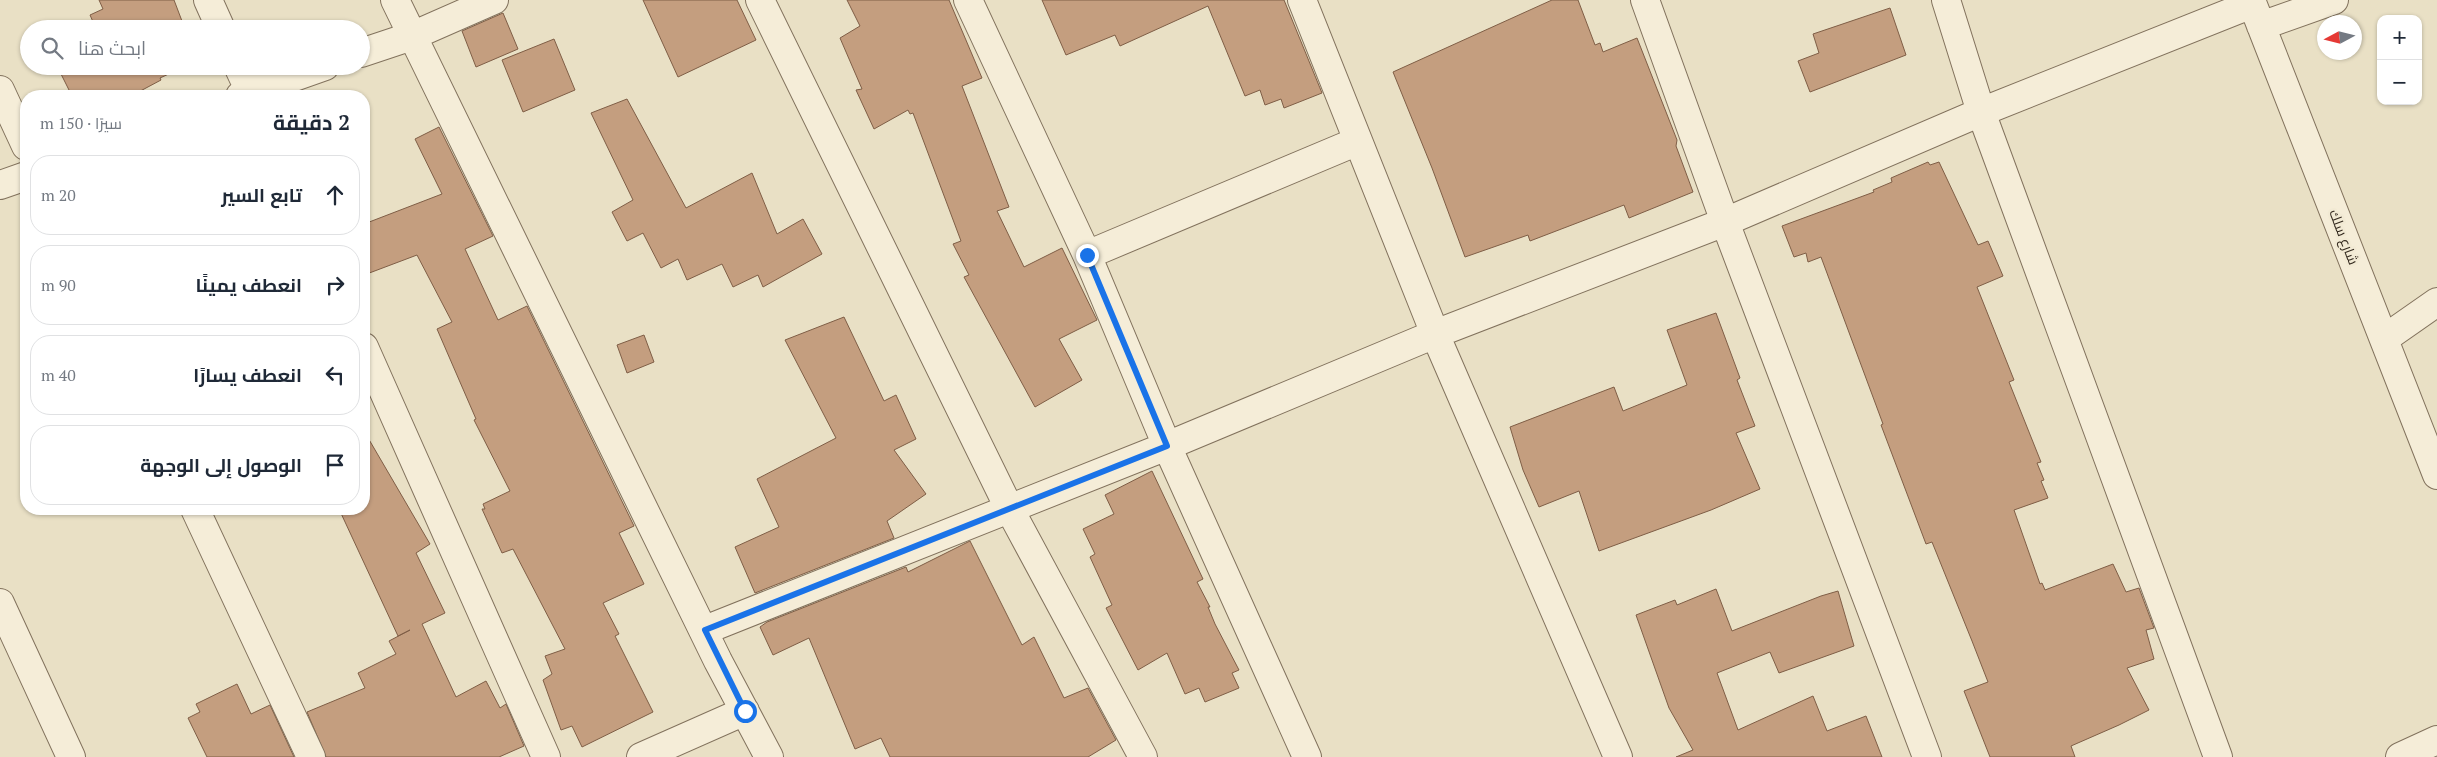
<!DOCTYPE html>
<html lang="ar">
<meta charset="utf-8">
<style>
body{margin:0;font-family:"PT Serif",Cairo,serif;background:#f6f6f7;color:#1f2937;direction:rtl}
.controls{position:absolute;right:15px;top:15px;display:grid;overflow:hidden;border-radius:10px;box-shadow:0 1px 4px #0004}
.controls button{width:45px;height:45px;display:grid;place-items:center;padding:0;border:0;border-bottom:1px solid #e0e1e3;background:#fff;color:#1f2937;font:25px sans-serif}
.compass{position:absolute;left:2317px;top:15px;width:45px;height:45px;border-radius:50%;background:#fff;box-shadow:0 1px 4px #0004;rotate:263deg}
.stop{position:absolute;width:15px;height:15px;margin:-11px;border:4px solid #1a73e8;border-radius:50%;background:#fff}
.stop.end{background:#1a73e8;border-color:#fff;box-shadow:0 1px 5px #0008}
.list{margin:0;padding:0;list-style:none}
h2{display:flex;justify-content:space-between;align-items:center;height:65px;margin:0;padding:0 20px;font-size:21px}
h2 small{font-size:16px;font-weight:400;color:#747a83}
.list li{display:grid;grid-template-columns:32px 1fr auto;gap:15px;align-items:center;box-sizing:border-box;height:80px;margin:0 10px 10px;padding:0 10px;border:1px solid #e0e1e3;border-radius:20px}
.list b{display:block;font-size:19px;white-space:nowrap}
.list em{font-size:16px;font-style:normal;color:#747a83}
.icon{flex:none;width:28px;height:28px;fill:none;stroke:currentColor;stroke-width:2;stroke-linecap:round;stroke-linejoin:round}
.map{position:relative;flex:none;width:2437px;height:757px;overflow:hidden;direction:ltr}
.search{position:absolute;background:#fff;box-shadow:0 1px 4px #0004;left:20px;top:20px;width:350px;height:55px;display:flex;align-items:center;gap:12px;box-sizing:border-box;padding:0 18px;border-radius:28px;color:#747a83;font-size:19px}
.panel{position:absolute;background:#fff;box-shadow:0 1px 4px #0004;left:20px;top:90px;width:350px;height:425px;border-radius:20px;direction:rtl}
.map>svg:first-child{display:block}
.building{fill:#c49e7f;stroke:#7f5e46}
.lines{fill:none;stroke-linecap:round;stroke-linejoin:round}
.minor-casing{stroke:#82725d;stroke-width:30}
.minor{stroke:#f5edd8;stroke-width:28}
.route{stroke:#1a73e8;stroke-width:6}
.labels{text-anchor:middle;stroke-width:5;stroke-linejoin:round;paint-order:stroke}
.street-label{font-size:14px;fill:#342a1f;stroke:#f2ead4}
</style>
<div class="map">
<svg width="2437" height="757" viewBox="0 0 2437 757">
<rect width="100%" height="100%" fill="#e9e0c5"/>
<path class="building" d="M99 0H174L185 29H81L94 24 90 15 103 9Z
M643 0H737L756 40 678 77Z
M847 0H949L982 78 962 86 1009 207 997 211 1024 267 1062 248 1097 320 1059 339 1082 380 1035 407 964 277 969 275 953 244 961 241 913 113 910 114 908 110 874 129 856 90 862 89 840 38 860 26Z
M1042 0H1284L1322 93 1284 108 1281 99 1265 105 1260 90 1245 96 1208 6 1120 46 1115 35 1066 55Z
M1552 0H1578L1595 45 1600 43 1603 52 1637 38 1677 140 1676 146 1693 192 1629 218 1624 205 1530 241 1528 235 1465 257 1432 168 1393 72Z
M1890 8 1906 55 1810 92 1798 61 1819 53 1813 34Z
M503 13 518 49 476 67 462 31Z
M554 39 575 90 523 112 502 60Z
M57 66H186L160 78 161 80 131 96H72Z
M627 99 686 208 752 173 777 234 803 219 822 254 763 287 758 275 733 287 722 264 687 280 678 259 661 268 643 233 627 241 612 212 633 200 591 113Z
M439 127 493 236 465 249 498 320 527 306 634 526 619 533 644 584 603 603 619 634 615 636 653 712 582 747 572 726 561 730 543 680 552 674 545 656 565 649 513 549 502 553 482 509H485L483 504 510 491 474 420 476 419 437 329 452 322 417 255 364 275V224L442 194 415 139Z
M1928 162 1930 165 1939 162 1978 245 1988 241 2003 276 1977 287 2014 380 2009 382 2041 462 2037 463 2044 480 2041 481 2048 498 2014 510 2040 584 2042 583 2045 590 2113 564 2126 592 2139 588 2154 628 2146 630 2154 659 2127 668 2149 710 2119 725 2071 746 2075 757H1990L1964 691 1988 682 1972 641 1932 542 1926 544 1881 425 1883 424 1821 257 1808 262 1806 253 1794 257 1782 226 1874 192 1873 190 1892 182 1891 178Z
M1716 313 1740 378 1737 380 1755 426 1736 433 1760 489 1711 510 1599 551 1579 491 1539 507 1523 470 1510 427 1614 387 1623 411 1687 385 1667 330Z
M844 317 884 401 896 395 916 439 894 450 926 494 887 521 894 538 755 593 735 547 779 527 757 479 836 438 785 340Z
M644 335 654 362 627 373 617 345Z
M364 431 430 544 416 553 445 613 422 624 456 697 486 681 500 708 506 704 524 746 499 757H326L307 712 365 688 358 673 396 654 389 641 410 630 398 636 339 509H364Z
M1152 471 1203 579 1197 582 1210 607H1208L1215 624 1239 670 1232 673 1239 688 1205 702 1199 688 1185 694 1167 653 1138 670 1106 608 1112 605 1090 557 1095 554 1083 529 1114 514 1105 495Z
M970 541 1022 645 1034 637 1064 698 1088 688 1116 740 1088 757H890L881 738 855 749 809 638 773 655 760 627 767 622 906 567 908 572Z
M1716 589 1732 631 1821 596 1838 591 1854 646 1779 673 1770 652 1717 673 1738 730 1813 696 1827 731 1866 716 1882 757H1676L1693 750 1669 708 1636 615 1675 600 1677 605Z
M237 684 251 714 270 705 294 757H207L188 718 200 712 196 704Z"/>
<g class="lines">
<defs>
<path id="minor" d="M208 0 221 29
M395 0 718 661 769 757
M760 0 1009 508 1143 757
M968 0 1087 255 1167 446 1307 757
M1302 0 1435 334 1618 757
M1645 0 1725 222 1927 757
M1946 0 1981 112 2218 757
M2251 0 2437 475
M2261 26 2334 0
M361 53 412 36 494 0
M238 66 252 96
M0 90 26 146
M240 96 325 66
M0 185 26 176
M1087 255 1358 141
M2384 339 2437 302
M364 347 546 757
M195 509 311 757
M0 603 71 757
M705 630 1167 446 1435 334 1725 222 1981 112 2252 4
M641 757 745 711
M2400 757 2437 740"/>
</defs>
<use href="#minor" class="minor-casing"/>
<use href="#minor" class="minor"/>
</g>
<g class="lines">
<path class="route" d="M745 711 705 630 1167 446 1087 255"/>
</g>
<g class="labels">
<g class="street-label">
<text transform="translate(2344 237) rotate(69)" y="5">شارع سلك</text>
</g>
</g>
</svg>
<div class="controls">
<button>+</button>
<button>−</button>
</div>
<svg class="compass" viewBox="-18 -18 36 36"><path d="M0-13l5 13h-10z" fill="#e53935"/><path d="M0 13l5-13h-10z" fill="#747a83"/></svg>
<div class="stop" style="left:745px;top:711px"></div>
<div class="stop end" style="left:1087px;top:255px"></div>
<div class="search"><svg class="icon" aria-label="search" viewBox="0 0 24 24"><circle cx="10" cy="10" r="6"/><path d="M15 15l6 6"/></svg>ابحث هنا</div>
<section class="panel">
<h2>2 دقيقة<small>سيرًا · 150 m</small></h2>
<ul class="list">
<li><svg class="icon" aria-label="ahead" viewBox="0 0 24 24"><path d="M12 20V5M6 11l6-6 6 6"/></svg><div><b>تابع السير</b></div><em>20 m</em></li>
<li><svg class="icon" aria-label="right" viewBox="0 0 24 24"><path d="M7 20v-9h11M14 6l5 5-5 5"/></svg><div><b>انعطف يمينًا</b></div><em>90 m</em></li>
<li><svg class="icon" aria-label="left" viewBox="0 0 24 24"><path d="M17 20v-9H6M10 6l-5 5 5 5"/></svg><div><b>انعطف يسارًا</b></div><em>40 m</em></li>
<li><svg class="icon" aria-label="arrive" viewBox="0 0 24 24"><path d="M6 21V4h12l-3 4 3 4H6"/></svg><div><b>الوصول إلى الوجهة</b></div></li>
</ul>
</section>
</div>
